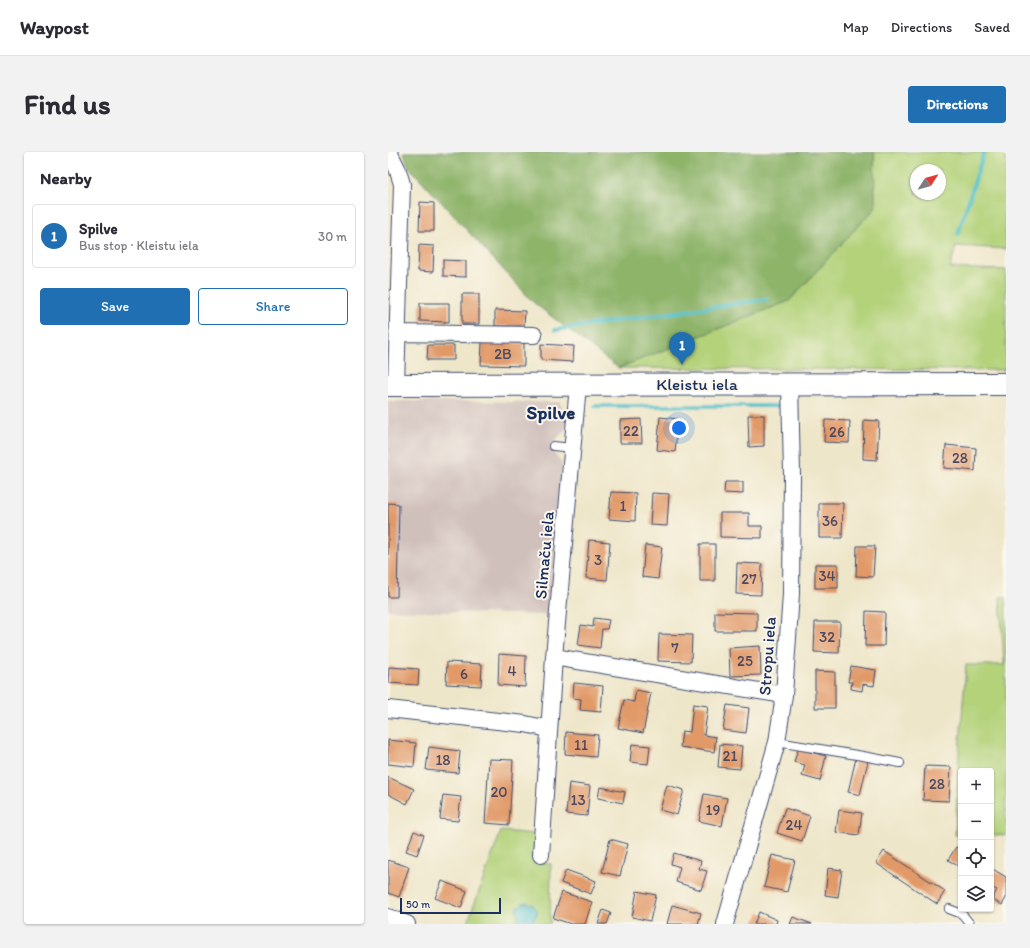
<!DOCTYPE html>
<meta charset="utf-8">
<style>
body{margin:0;font-family:Itim,sans-serif;background:#f2f2f3;color:#2b2b33}
.controls{position:absolute;right:12px;bottom:12px;display:grid;overflow:hidden;border-radius:4px;box-shadow:0 1px 3px #0004}
.controls button{width:36px;height:36px;display:grid;place-items:center;padding:0;border:0;border-bottom:1px solid #e1e1e2;background:#fff;color:#2b2b33;font:20px sans-serif}
.compass{position:absolute;left:522px;top:12px;width:36px;height:36px;border-radius:50%;background:#fff;box-shadow:0 1px 3px #0004;rotate:54deg}
.scale{position:absolute;left:12px;bottom:10px;width:101px;box-sizing:border-box;padding-left:4px;border:2px solid #1b2f5e;border-top:0;font-size:11px;line-height:14px;white-space:nowrap;color:#1b2f5e;-webkit-text-stroke:3px #fbf7ec;paint-order:stroke}
.you{position:absolute;left:291px;top:276px;width:14px;height:14px;margin:-10px;border:3px solid #fff;border-radius:50%;background:#1a73e8;box-shadow:0 0 0 6px #1a73e833}
.badge{display:grid;place-items:center;width:26px;height:26px;border-radius:50%;background:#1f6fb2;color:#fff;font-size:13px;font-weight:700}
.pin{position:absolute;translate:-50% -33px;filter:drop-shadow(0 1px 2px #0008)}
.pin::after{content:'';position:absolute;top:21px;width:14px;height:12px;background:inherit;clip-path:polygon(0 0,100% 0,50% 100%)}
.list{margin:0;padding:0;list-style:none}
h2{display:flex;justify-content:space-between;align-items:center;height:52px;margin:0;padding:0 16px;font-size:17px}
h2 small{font-size:13px;font-weight:400;color:#7c7c81}
.list li{display:grid;grid-template-columns:26px 1fr auto;gap:12px;align-items:center;box-sizing:border-box;height:64px;margin:0 8px 8px;padding:0 8px;border:1px solid #e1e1e2;border-radius:4px}
.list b{display:block;font-size:15px;white-space:nowrap}
.list p{margin:0;font-size:13px;white-space:nowrap;color:#7c7c81}
.list em{font-size:13px;font-style:normal;color:#7c7c81}
.actions{display:flex;gap:8px;padding:12px 16px}
.actions a{flex:1;padding:9px 0;border:1px solid #1f6fb2;border-radius:4px;text-align:center;font-size:14px;color:#1f6fb2}
.actions .main{background:#1f6fb2;color:#fff}
.icon{flex:none;width:22px;height:22px;fill:none;stroke:currentColor;stroke-width:2;stroke-linecap:round;stroke-linejoin:round}
.map{position:relative;flex:none;width:618px;height:772px;overflow:hidden;border-radius:4px}
header{display:flex;align-items:center;gap:24px;box-sizing:border-box;height:56px;padding:0 20px;background:#fff;border-bottom:1px solid #e1e1e2}
header strong{font-size:19px}
nav{display:flex;gap:22px;margin-inline-start:auto;font-size:14px}
.intro{display:flex;align-items:center;justify-content:space-between;box-sizing:border-box;height:96px;padding:0 24px}
h1{margin:0;font-size:28px}
.button{padding:10px 18px;border-radius:4px;background:#1f6fb2;color:#fff;font-size:14px;font-weight:700}
main{display:flex;gap:24px;padding:0 24px}
aside{flex:1;background:#fff;border-radius:4px;box-shadow:0 1px 3px #0004}
.map>svg:first-child{display:block}
.industrial{fill:#d0c0bc}
.green{fill:#b3d27a;stroke:#67806c;fill-rule:evenodd}
.forest{fill:#8eb46a;stroke:#547264}
.water{fill:#53c0c9;stroke:#377894}
.lines{fill:none;stroke-linecap:round;stroke-linejoin:round}
.stream{stroke:#53c0c9;stroke-width:4}
.building{fill:#e19968}
.lane-casing{stroke:#3b4a6e;stroke-width:10}
.street-casing{stroke:#3b4a6e;stroke-width:18}
.secondary-casing{stroke:#3b4a6e;stroke-width:24}
.lane{stroke:#fff;stroke-width:8}
.street{stroke:#fff;stroke-width:16}
.secondary{stroke:#fff;stroke-width:22}
.labels{text-anchor:middle;stroke-width:4;stroke-linejoin:round;paint-order:stroke}
.number-label{font-size:15px;fill:#4c4a60}
.street-label{font-size:17px;fill:#1b2f5e;stroke:#fbf7ec}
.quarter-label{font-size:19px;font-weight:bold;fill:#1b2f5e;stroke:#fbf7ec}
</style>
<header>
<strong>Waypost</strong>
<nav><a>Map</a><a>Directions</a><a>Saved</a></nav>
</header>
<div class="intro"><h1>Find us</h1><a class="button">Directions</a></div>
<main>
<aside>
<h2>Nearby<small></small></h2>
<ul class="list">
<li><span class="badge">1</span><div><b>Spilve</b><p>Bus stop · Kleistu iela</p></div><em>30 m</em></li>
</ul>
<div class="actions"><a class="main">Save</a><a>Share</a></div>
</aside>
<div class="map">
<svg width="618" height="772" viewBox="0 0 618 772">
<rect width="100%" height="100%" fill="#fbf7ec"/>
<filter id="ink" filterUnits="userSpaceOnUse"><feTurbulence type="fractalNoise" baseFrequency=".025" numOctaves="2"/><feDisplacementMap in="SourceGraphic" scale="8" xChannelSelector="R" yChannelSelector="G"/><feConvolveMatrix kernelMatrix="1 2 1 2 8 2 1 2 1" color-interpolation-filters="sRGB"/></filter>
<filter id="wash" filterUnits="userSpaceOnUse"><feTurbulence type="fractalNoise" baseFrequency=".012" numOctaves="4" result="noise"/><feDisplacementMap in="SourceGraphic" scale="16" xChannelSelector="R" yChannelSelector="G"/><feGaussianBlur stdDeviation="0.9" result="paint"/><feColorMatrix in="noise" values="0 0 0 0 0 0 0 0 0 0 0 0 0 0 0 0 0 1.4 0 .05"/><feComposite in="paint" operator="in"/></filter>
<g filter="url(#wash)">
<rect width="100%" height="100%" fill="#eee6c9"/>
<path class="industrial" d="M0 249 171 250 180 264 177 279 167 288 164 299 174 311 162 462 159 463 0 458Z"/>
<path class="green" d="M486 0H618V97L568 94 562 116 618 118V218L230 216 401 149 487 56ZM528 18H552V42H528Z
M612 445H618V683H603V619H573V683H567L571 601 578 513H616Z
M113 679 147 682 145 710 163 712 162 772H79Z"/>
<path class="forest" d="M15 0H486L487 56 401 149 230 216 145 150 21 15Z"/>
<path class="water" d="M136 750 144 752 150 759 144 772H130L129 756Z"/>
<g class="lines">
<path class="stream" d="M570 82 596 0
M167 178 379 147
M207 254H398"/>
</g>
<g id="blocks">
<path class="building" d="M32 50 46 51V79H31Z
M31 93 46 94 45 120 30 119Z
M55 108 78 109V125L55 124Z
M74 142H91V172H74Z
M32 151H61V170L32 169Z
M107 158 137 159 136 174H107Z
M94 190 136 191V214L93 213Z
M153 192 186 194 185 210 153 208Z
M40 193H66V208H39Z
M360 263H376V294L361 295Z
M272 265 290 267 287 300 269 298Z
M253 267 254 291H232V268Z
M437 268 462 269 461 291 436 290Z
M476 268 491 269 489 308 475 307Z
M558 293 588 296 587 319 556 316Z
M337 330H355V342L336 341Z
M223 340 248 341 247 369 221 367Z
M264 341 281 342 279 374 262 373Z
M0 351 11 352 9 445H0Z
M431 351H455L454 386H431Z
M332 361H361V374H374V386L332 385Z
M201 388 222 390 219 428 198 426Z
M312 392H327V429H312Z
M257 393 274 395 270 427 254 425Z
M469 394H487L485 425 468 424Z
M349 411 374 412 373 443 348 442Z
M427 412H450V436H427Z
M478 459 497 460 496 494H477Z
M327 460 369 461V479H327Z
M206 466 221 468 219 477H214L212 496 190 493 193 473 205 475Z
M427 470H452L451 501 426 500Z
M271 482 304 483 303 510 270 509Z
M372 494 373 523 342 524 341 496Z
M111 502 138 504 137 535 110 533Z
M59 510 94 512 93 534 58 532Z
M463 514 488 518 486 534 475 532 474 539 463 537 464 530H460Z
M1 515 31 517 30 533 0 531Z
M427 519 447 520V556H427Z
M186 531 215 534 213 560 192 558 193 547 185 546Z
M248 538 263 541 255 581 230 576 236 548 246 550Z
M305 552 320 554 316 583 328 585 326 600 292 595 294 579 302 580Z
M339 553 361 556 358 581 335 578Z
M178 580 210 583 208 605 177 602Z
M0 588 28 591 26 615 0 612Z
M244 592 262 594 260 612 242 610Z
M332 592 354 594 352 617 330 615Z
M41 595 72 599 70 621 38 618Z
M410 597 438 604 432 629 414 624 417 613 406 610Z
M468 606 480 609 472 643 460 640Z
M101 607 125 608 121 673 97 671Z
M537 614 563 615 561 649 535 648Z
M0 625 26 637 19 652 0 642Z
M181 631 202 634 199 664 178 662Z
M279 633 296 638 289 663 272 658Z
M212 635 237 640 235 651 210 646Z
M316 642 339 646 334 674 311 669Z
M55 643 73 645 70 669 52 667Z
M397 656 422 664 414 689 389 681Z
M451 658 474 661 471 683 448 680Z
M26 679 36 683 29 703 18 699Z
M222 687 240 692 232 724 214 720Z
M568 695 573 697V716L560 708Z
M496 699 557 739 549 752 488 711Z
M286 701 313 709 311 717 319 719 313 738 288 730 292 715 283 712Z
M384 703 407 708 399 740 376 735Z
M0 708 21 715 11 745 0 741Z
M440 716 454 718 450 745 437 743Z
M603 716 618 725V746L614 753 604 747 609 738 603 735Z
M178 718 208 729 203 742 173 731Z
M54 729 79 739 73 756 47 746Z
M249 739 268 743 262 769 244 765Z
M174 740 204 750 197 772H183L165 766Z
M284 753 313 761 310 772H279Z
M215 758 223 761 219 772H210Z
M371 760 389 768 388 772H366Z
M405 765 424 772H402Z"/>
</g>
</g>
<g filter="url(#ink)">
<use href="#blocks" fill-opacity="0" stroke="#3b4a6e" stroke-width="1"/>
<g class="lines">
<defs>
<path id="lane" d="M165 294 185 296
M389 590 475 604 512 611
M561 757 574 762 582 772"/>
<path id="street" d="M1 0 9 16 14 32 8 233
M9 181 146 183
M166 505 396 543
M0 557 137 572 161 577
M153 703 166 505 190 233
M0 765 19 772
M337 772 389 590 396 543 403 442 404 322 402 232"/>
<path id="secondary" d="M0 233 618 232"/>
</defs>
<use href="#lane" class="lane-casing"/>
<use href="#street" class="street-casing"/>
<use href="#secondary" class="secondary-casing"/>
<use href="#lane" class="lane"/>
<use href="#street" class="street"/>
<use href="#secondary" class="secondary"/>
</g>
</g>
<g class="labels">
<g class="number-label">
<text x="115" y="207">2B</text>
<text x="243" y="284">22</text>
<text x="449" y="285">26</text>
<text x="572" y="311">28</text>
<text x="235" y="359">1</text>
<text x="442" y="374">36</text>
<text x="210" y="413">3</text>
<text x="439" y="429">34</text>
<text x="361" y="432">27</text>
<text x="439" y="490">32</text>
<text x="287" y="501">7</text>
<text x="357" y="514">25</text>
<text x="124" y="524">4</text>
<text x="76" y="527">6</text>
<text x="193" y="598">11</text>
<text x="342" y="609">21</text>
<text x="55" y="613">18</text>
<text x="549" y="637">28</text>
<text x="111" y="645">20</text>
<text x="190" y="653">13</text>
<text x="325" y="663">19</text>
<text x="406" y="678">24</text>
</g>
<g class="street-label">
<text x="309" y="238">Kleistu iela</text>
<text transform="translate(156 403) rotate(-85)" y="6">Silmaču iela</text>
<text transform="translate(379 504) rotate(-86)" y="6">Stropu iela</text>
</g>
<g class="quarter-label">
<text x="163" y="267">Spilve</text>
</g>
</g>
</svg>
<div class="controls">
<button>+</button>
<button>−</button>
<button><svg class="icon" aria-label="locate" viewBox="0 0 24 24"><circle cx="12" cy="12" r="6"/><path d="M12 2v4M12 18v4M2 12h4M18 12h4"/></svg></button>
<button><svg class="icon" aria-label="layers" viewBox="0 0 24 24"><path d="M12 4l9 5-9 5-9-5zM3 14l9 5 9-5"/></svg></button>
</div>
<svg class="compass" viewBox="-18 -18 36 36"><path d="M0-13l5 13h-10z" fill="#e53935"/><path d="M0 13l5-13h-10z" fill="#7c7c81"/></svg>
<div class="scale">50 m</div>
<div class="you"></div>
<div class="pin badge" style="left:294px;top:213px">1</div>
</div>
</main>
